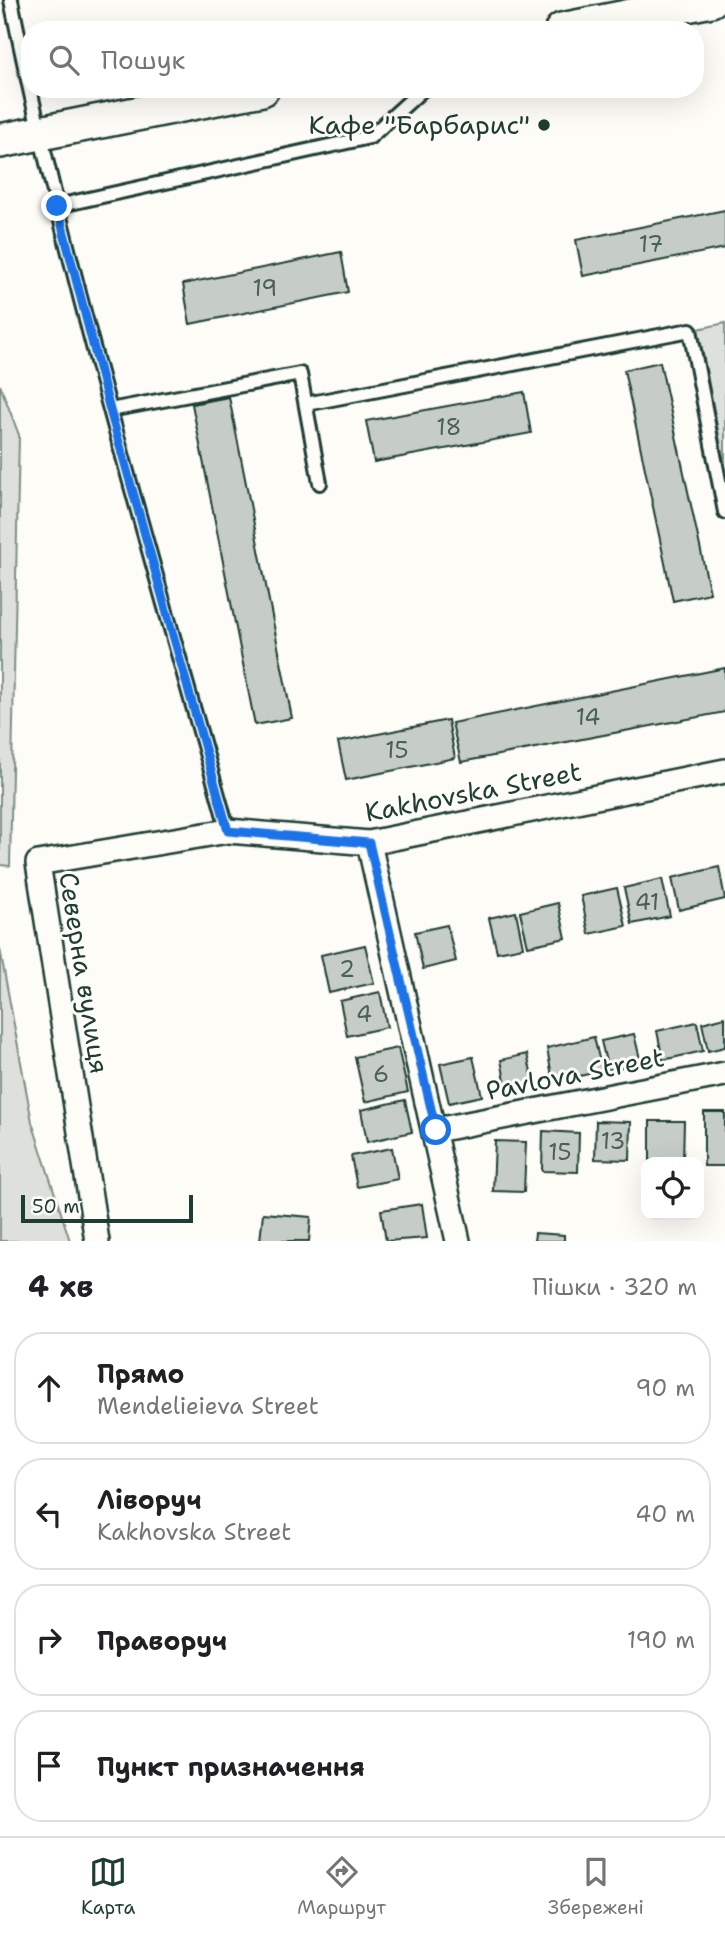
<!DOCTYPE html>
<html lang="uk">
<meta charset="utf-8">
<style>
body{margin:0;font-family:"Shantell Sans",sans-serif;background:#f6f6f6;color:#202124}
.controls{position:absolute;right:21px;bottom:21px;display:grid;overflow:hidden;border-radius:14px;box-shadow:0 7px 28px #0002}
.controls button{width:63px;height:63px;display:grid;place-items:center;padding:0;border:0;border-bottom:2px solid #e0e0e0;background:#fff;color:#202124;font:35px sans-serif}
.scale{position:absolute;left:21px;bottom:18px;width:172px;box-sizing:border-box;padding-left:7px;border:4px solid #1f3d34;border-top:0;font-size:19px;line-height:24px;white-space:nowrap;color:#1f3d34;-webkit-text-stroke:5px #fdfcf7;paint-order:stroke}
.stop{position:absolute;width:21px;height:21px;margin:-16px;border:5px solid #1a73e8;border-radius:50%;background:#fff}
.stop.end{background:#1a73e8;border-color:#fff;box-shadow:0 2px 7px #0008}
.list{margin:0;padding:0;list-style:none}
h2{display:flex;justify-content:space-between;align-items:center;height:91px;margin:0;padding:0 28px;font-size:30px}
h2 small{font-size:23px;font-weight:400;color:#757577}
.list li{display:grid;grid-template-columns:46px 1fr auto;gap:21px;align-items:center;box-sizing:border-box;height:112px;margin:0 14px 14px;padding:0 14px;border:2px solid #e0e0e0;border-radius:28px}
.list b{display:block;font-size:26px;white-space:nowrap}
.list p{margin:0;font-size:23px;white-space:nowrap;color:#757577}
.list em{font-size:23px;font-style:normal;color:#757577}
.icon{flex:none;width:38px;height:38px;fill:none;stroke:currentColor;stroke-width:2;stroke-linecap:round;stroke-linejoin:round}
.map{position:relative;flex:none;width:725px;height:1241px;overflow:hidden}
.search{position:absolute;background:#fff;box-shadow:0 7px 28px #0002;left:21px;right:21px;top:21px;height:77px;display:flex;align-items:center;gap:18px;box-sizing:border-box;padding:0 24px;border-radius:28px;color:#757577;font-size:26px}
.sheet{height:595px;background:#fff}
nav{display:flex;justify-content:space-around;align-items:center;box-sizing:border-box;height:98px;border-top:2px solid #e0e0e0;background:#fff;font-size:19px;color:#757577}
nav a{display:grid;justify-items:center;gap:4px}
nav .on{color:#1f3d34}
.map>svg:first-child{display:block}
.green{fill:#dde0db;stroke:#7e8e88;stroke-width:2}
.building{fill:#c6cdc7;stroke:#1f3d34;stroke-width:2}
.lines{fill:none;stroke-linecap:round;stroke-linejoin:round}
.service-casing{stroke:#1f3d34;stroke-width:18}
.minor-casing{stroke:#1f3d34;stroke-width:28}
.secondary-casing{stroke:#1f3d34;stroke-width:38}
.service{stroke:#fdfcf7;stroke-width:12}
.minor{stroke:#fdfcf7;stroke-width:23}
.secondary{stroke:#fdfcf7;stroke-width:33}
.route{stroke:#1a73e8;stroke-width:9}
.poi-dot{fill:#1f3d34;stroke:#fdfcf7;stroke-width:2.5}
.labels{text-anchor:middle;stroke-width:6;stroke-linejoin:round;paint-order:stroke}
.number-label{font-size:23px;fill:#496159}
.poi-label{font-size:26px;fill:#1f3d34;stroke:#fdfcf7;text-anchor:end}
.street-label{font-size:26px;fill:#1f3d34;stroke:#fdfcf7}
</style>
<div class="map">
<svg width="725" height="1241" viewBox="0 0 725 1241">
<rect width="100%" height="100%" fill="#fdfcf7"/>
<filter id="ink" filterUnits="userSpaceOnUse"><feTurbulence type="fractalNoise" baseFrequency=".0143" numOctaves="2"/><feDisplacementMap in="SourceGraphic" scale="14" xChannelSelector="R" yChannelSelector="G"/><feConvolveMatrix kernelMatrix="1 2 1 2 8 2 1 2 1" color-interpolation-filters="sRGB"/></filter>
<g filter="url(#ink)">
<path class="green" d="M725 323V466L698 329Z
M0 385 19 435 10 866 0 865Z
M0 949 32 1122 70 1241H0Z"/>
<path class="building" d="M725 210V248L583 276 576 240Z
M341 252 348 292 190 324 183 284Z
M660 362 710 593 673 601 624 370Z
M524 392 531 433 374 462 366 421Z
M229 397 292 718 255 725 192 404Z
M725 668V712L461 762 452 723Z
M448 720 455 758 346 780 338 742Z
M719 867 725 899 679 910 672 878Z
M662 879 670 916 632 924 624 888Z
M617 888 626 926 589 934 581 896Z
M558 903 566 938 528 946 520 912Z
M516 912 523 947 497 952 489 918Z
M447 925 456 961 423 969 415 932Z
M365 945 374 983 329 993 321 955Z
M380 992 387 1027 347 1036 340 1001Z
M725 1017V1047L708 1051 702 1023Z
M697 1022 703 1051 663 1060 657 1031Z
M634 1034 641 1063 608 1070 601 1041Z
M594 1037 602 1071 553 1082 547 1048Z
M398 1048 408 1092 365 1102 355 1057Z
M527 1054 534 1085 507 1091 501 1060Z
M473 1057 482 1096 449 1103 440 1064Z
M405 1100 412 1132 367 1142 361 1110Z
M704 1112H725V1166H704Z
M596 1121 631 1122 630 1160 595 1159Z
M650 1121H684L683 1162H650Z
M543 1131 579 1133 578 1172 542 1171Z
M495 1141 526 1142 524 1192 493 1191Z
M392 1148 398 1179 357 1187 351 1156Z
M422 1204 427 1238 386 1241 381 1210Z
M263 1213 311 1217 309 1241H260Z
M535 1233 564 1235V1241H534Z"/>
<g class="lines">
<defs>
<path id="service" d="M11 0C68 281 151 555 228 831
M57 206 370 137 423 89
M306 404 690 330 725 512
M110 410 300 374 320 483"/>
<path id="minor" d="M369 843 458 1241
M436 1130 725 1074
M97 1241 38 863 228 831 369 843 725 771"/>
<path id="secondary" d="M562 30 711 0
M0 141 262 89"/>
</defs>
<use href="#service" class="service-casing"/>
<use href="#minor" class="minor-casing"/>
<use href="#secondary" class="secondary-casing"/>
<use href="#service" class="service"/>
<use href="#minor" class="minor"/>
<use href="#secondary" class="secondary"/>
</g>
</g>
<g class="lines" filter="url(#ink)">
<path class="route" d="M57 206 110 410 228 831 369 843 436 1130"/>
</g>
<circle class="poi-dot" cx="544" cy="125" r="7"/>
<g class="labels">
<g class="number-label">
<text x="651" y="252">17</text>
<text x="265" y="296">19</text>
<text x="449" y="435">18</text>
<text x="588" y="725">14</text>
<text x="397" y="758">15</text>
<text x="647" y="910">41</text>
<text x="347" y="977">2</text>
<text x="364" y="1022">4</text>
<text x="381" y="1082">6</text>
<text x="613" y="1149">13</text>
<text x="560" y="1160">15</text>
</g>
<g class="poi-label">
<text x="530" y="134">Кафе "Барбарис"</text>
</g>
<g class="street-label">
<text transform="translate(473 792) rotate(-11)" y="9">Kakhovska Street</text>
<text transform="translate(84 973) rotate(81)" y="9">Северна вулиця</text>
<text transform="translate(575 1074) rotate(-11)" y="9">Pavlova Street</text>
</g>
</g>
</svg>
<div class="controls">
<button><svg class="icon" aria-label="locate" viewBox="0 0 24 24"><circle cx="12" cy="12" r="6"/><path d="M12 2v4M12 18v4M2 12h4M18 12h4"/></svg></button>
</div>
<div class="scale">50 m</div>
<div class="stop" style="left:436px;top:1130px"></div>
<div class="stop end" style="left:57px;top:206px"></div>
<div class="search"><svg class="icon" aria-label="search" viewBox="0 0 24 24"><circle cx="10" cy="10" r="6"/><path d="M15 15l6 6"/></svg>Пошук</div>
</div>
<section class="sheet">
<h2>4 хв<small>Пішки · 320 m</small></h2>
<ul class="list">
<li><svg class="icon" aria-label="ahead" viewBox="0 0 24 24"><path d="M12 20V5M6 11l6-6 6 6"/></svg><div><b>Прямо</b><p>Mendelieieva Street</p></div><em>90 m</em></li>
<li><svg class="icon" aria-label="left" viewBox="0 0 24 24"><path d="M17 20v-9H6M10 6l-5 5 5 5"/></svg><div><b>Ліворуч</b><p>Kakhovska Street</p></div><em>40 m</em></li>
<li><svg class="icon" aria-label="right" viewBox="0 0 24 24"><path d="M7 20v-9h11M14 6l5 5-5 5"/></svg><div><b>Праворуч</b></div><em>190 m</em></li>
<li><svg class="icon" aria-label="arrive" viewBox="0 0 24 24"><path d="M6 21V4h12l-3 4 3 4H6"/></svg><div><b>Пункт призначення</b></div></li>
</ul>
</section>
<nav>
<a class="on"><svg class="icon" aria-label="map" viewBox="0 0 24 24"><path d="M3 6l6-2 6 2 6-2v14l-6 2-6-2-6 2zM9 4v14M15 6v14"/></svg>Карта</a>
<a><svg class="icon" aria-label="directions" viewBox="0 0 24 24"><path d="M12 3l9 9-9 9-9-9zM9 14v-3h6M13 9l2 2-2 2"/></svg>Маршрут</a>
<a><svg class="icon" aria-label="saved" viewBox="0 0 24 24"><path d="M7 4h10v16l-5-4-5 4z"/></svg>Збережені</a>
</nav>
